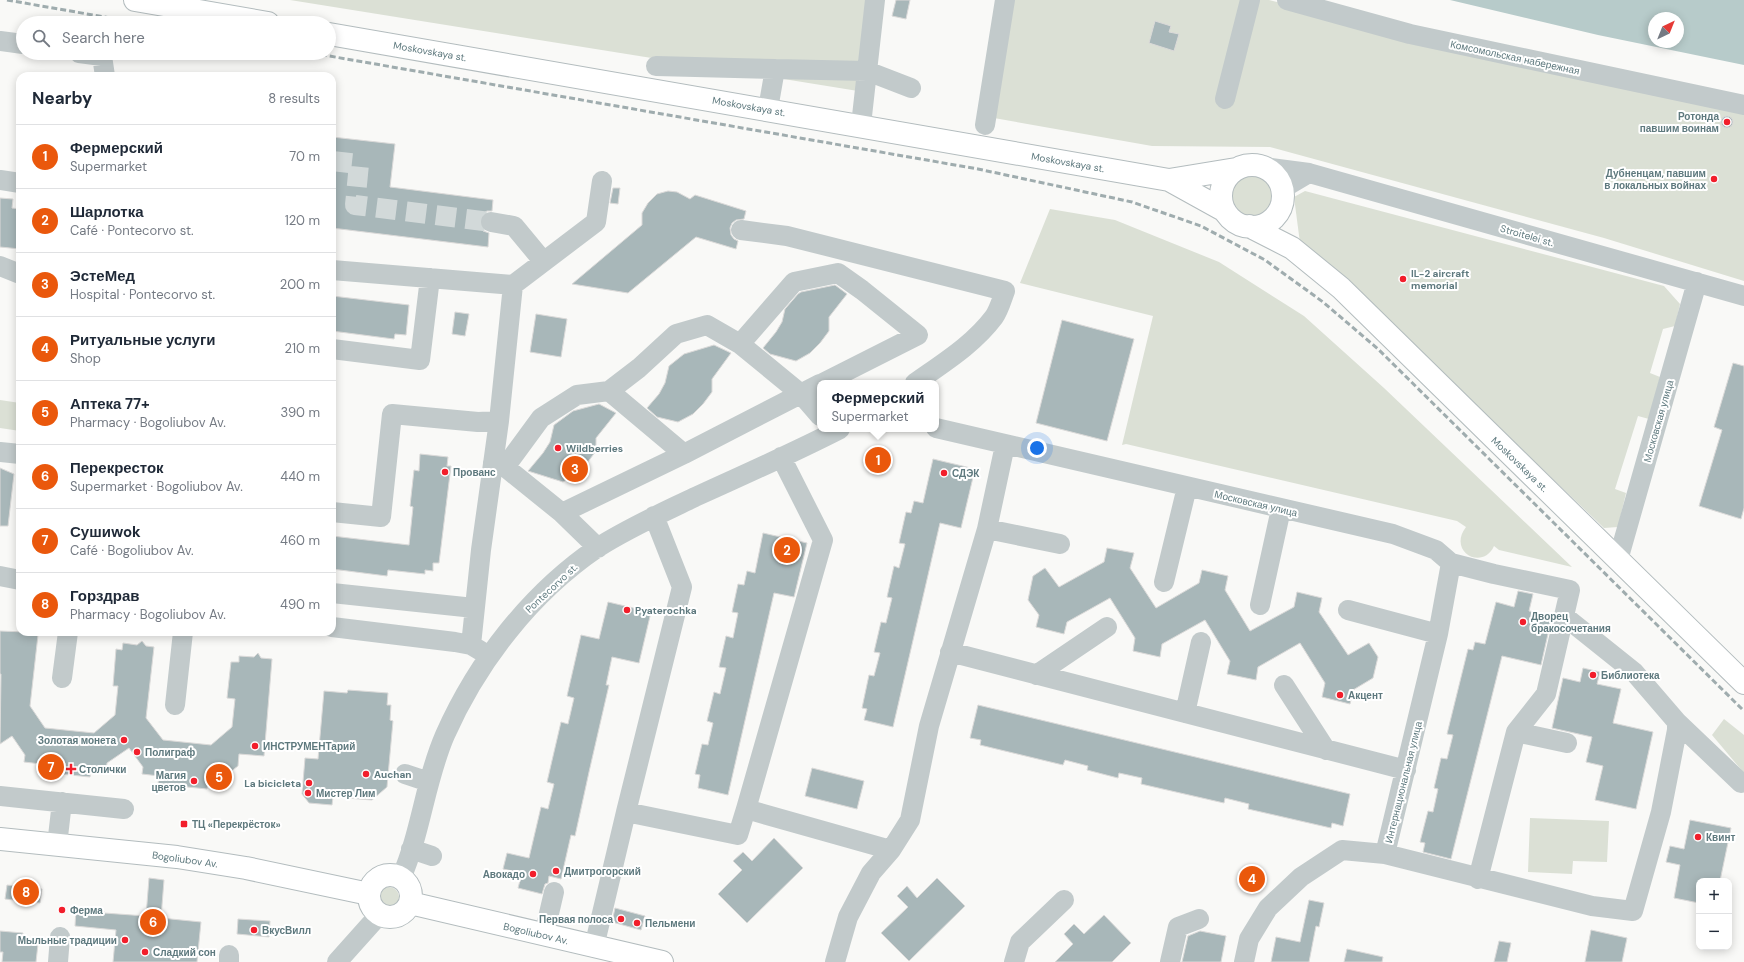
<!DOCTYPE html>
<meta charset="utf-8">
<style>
body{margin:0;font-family:"DM Sans",sans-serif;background:#f6f6f7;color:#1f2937}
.controls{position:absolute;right:12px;bottom:12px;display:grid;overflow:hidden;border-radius:8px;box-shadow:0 2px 10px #0003}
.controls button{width:36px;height:36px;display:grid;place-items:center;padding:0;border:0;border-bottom:1px solid #e0e1e3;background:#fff;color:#1f2937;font:20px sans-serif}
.compass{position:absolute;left:1648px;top:12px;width:36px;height:36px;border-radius:50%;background:#fff;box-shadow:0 2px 10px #0003;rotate:43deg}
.you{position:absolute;left:1037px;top:448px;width:14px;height:14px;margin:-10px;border:3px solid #fff;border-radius:50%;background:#1a73e8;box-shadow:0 0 0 6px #1a73e833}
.badge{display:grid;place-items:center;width:26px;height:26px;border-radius:50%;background:#ea580c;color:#fff;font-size:13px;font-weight:700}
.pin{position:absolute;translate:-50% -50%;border:2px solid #fff;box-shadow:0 1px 4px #0006}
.popup{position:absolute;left:817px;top:380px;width:122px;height:52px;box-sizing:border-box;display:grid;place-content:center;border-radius:8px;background:#fff;filter:drop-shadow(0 1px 3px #0005);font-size:13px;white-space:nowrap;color:#747a83}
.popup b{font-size:15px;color:#1f2937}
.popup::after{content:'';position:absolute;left:50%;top:100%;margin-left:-8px;border:8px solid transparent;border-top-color:#fff}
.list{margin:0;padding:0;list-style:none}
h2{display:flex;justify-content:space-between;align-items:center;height:52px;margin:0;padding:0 16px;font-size:17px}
h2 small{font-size:13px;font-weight:400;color:#747a83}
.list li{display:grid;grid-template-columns:26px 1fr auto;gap:12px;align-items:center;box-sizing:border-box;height:64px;padding:0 16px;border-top:1px solid #e0e1e3}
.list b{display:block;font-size:15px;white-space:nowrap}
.list p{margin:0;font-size:13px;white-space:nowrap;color:#747a83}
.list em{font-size:13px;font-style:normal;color:#747a83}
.icon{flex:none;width:22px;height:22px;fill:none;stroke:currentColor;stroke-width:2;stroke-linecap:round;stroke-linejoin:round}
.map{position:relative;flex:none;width:1744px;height:962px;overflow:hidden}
.search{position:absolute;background:#fff;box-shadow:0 2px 10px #0003;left:16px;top:16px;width:320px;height:44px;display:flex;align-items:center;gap:10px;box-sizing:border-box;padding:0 14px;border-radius:22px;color:#747a83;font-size:15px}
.panel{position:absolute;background:#fff;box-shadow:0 2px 10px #0003;left:16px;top:72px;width:320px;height:564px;border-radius:12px}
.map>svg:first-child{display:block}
.green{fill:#dbe0d5}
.water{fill:#b7cbca;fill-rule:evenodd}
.building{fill:#a8b7b9;stroke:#dbdad9}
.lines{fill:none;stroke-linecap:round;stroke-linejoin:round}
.minor-tunnel{stroke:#d2d9d9;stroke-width:20;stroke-dasharray:20 10;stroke-linecap:butt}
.major-casing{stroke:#b3bcbe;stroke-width:24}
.minor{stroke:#c2cacb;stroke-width:20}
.major{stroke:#fff;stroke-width:22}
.rail{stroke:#9facae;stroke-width:3;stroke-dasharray:6 3;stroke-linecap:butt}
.poi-dot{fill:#f21e2b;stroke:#fff;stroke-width:1.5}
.labels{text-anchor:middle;stroke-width:4;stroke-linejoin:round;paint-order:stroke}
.street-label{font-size:10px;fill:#5e797e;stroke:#fff}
.poi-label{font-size:10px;font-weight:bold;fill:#5e797e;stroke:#fff;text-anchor:start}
</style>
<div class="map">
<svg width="1744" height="962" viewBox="0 0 1744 962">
<rect width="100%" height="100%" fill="#f9f9f7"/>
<path class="green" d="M290 0H867L858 91Z
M1011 0H1269L1352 21 1744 109V281L1604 238 1270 147 1152 146 994 118Z
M1230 196a22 22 0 1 1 44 0a22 22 0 1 1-44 0Z
M1305 191 1664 286 1680 304 1675 326 1663 329 1650 373 1660 377 1649 419 1638 416 1615 489 1626 493 1618 527 1604 528 1346 281 1300 243 1294 197Z
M1050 209 1115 220 1219 262 1304 316 1384 388 1572 567 1499 550 1494 546C1483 571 1447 552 1466 527L1457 521 1126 444 1122 445 1153 316 1020 283Z
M0 400 20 403V431L0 428Z
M1724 719 1744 735V773L1712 735Z
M1530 818 1609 821 1607 862 1573 861 1572 874 1528 872Z
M379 897a10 10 0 1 1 20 0a10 10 0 1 1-20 0Z"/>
<path class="water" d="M1450 0H1744V65L1598 35ZM1654 18H1678V42H1654Z"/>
<path class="building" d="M896 0H910L906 19 892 16Z
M1155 21 1171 26 1169 32 1179 34 1174 51 1149 43Z
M1721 122a6 6 0 1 1 12 0a6 6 0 1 1-12 0Z
M332 137 395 144 390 187 493 200 492 211H487L482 214 480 220V226L483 231 489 233 488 247 332 228Z
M613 188H620L618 204 610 203Z
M668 191 677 192 690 199 695 195 746 211 744 219 736 220 732 223 730 228 731 235 734 239 738 241 736 249 696 237 628 293 572 284 642 225V213L648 203 657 194Z
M0 198 13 199 12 208 20 209V249L0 247Z
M835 285 847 294 829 317V331L820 343 810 353 796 361 770 354 763 348 776 332 782 322 785 309 798 294 801 292Z
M332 296 409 305 406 335 395 334 394 339 332 331Z
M455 312 469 314 465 336 452 334Z
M536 314 567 319 561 357 530 352Z
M1062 320 1134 339 1107 441 1036 423Z
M714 345 731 353 712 379V392L703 404 693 414 678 422 657 417 647 408 659 394 665 383 669 366 684 354Z
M1733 363 1744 366V508L1741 519 1699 506 1722 430 1714 427Z
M599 404 616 413 596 438V451L587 463 577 473 563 482 528 471 543 453 550 442 554 425 573 411Z
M885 448 892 458 870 472 863 462Z
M420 454 448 457 447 466H451L439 563H433V571L425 570V574L388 570 387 576 332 569V536L409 545 413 507 410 506 414 470 419 471Z
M933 459 975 469 961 528 940 523 893 727 864 720 867 709 862 708 869 675 874 676 880 653 874 652 881 622 886 623 892 598 887 597 894 566 899 568 905 544 899 543 906 512 911 513 914 501 923 503Z
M0 468 14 474 8 526H0Z
M763 533 807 543 794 597 774 593 728 795 698 788 700 775 695 774 702 744 708 745 713 723 707 721 714 692 720 694 726 668 719 667 726 636 733 638 738 613 732 612 738 584 744 585 747 571 755 573Z
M1107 548 1134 553 1130 568 1156 608 1199 583 1202 570 1228 576 1225 590 1250 631 1294 607 1297 592 1322 598 1319 612 1348 655 1369 643 1378 657 1373 678 1353 690 1350 704 1322 697 1325 683 1300 643 1258 667 1256 680 1227 674 1230 661 1205 620 1162 644 1160 657 1133 651 1135 638 1110 598 1067 622 1064 634 1036 627 1039 615 1028 600 1033 576 1045 568 1059 587 1104 562Z
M1518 591 1533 594 1529 611 1552 616 1541 665 1502 656 1451 859 1423 852 1425 843 1420 842 1428 811 1433 812 1438 789 1434 788 1441 758 1447 759 1453 735 1447 734 1468 649 1473 650 1475 642 1485 644 1496 602 1514 607Z
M608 602 651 612 639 663 612 657 606 685H609L589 772 575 836 571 835 561 879 549 876 548 883 545 884 542 894 518 888 522 873 503 869 507 853 529 858 541 807 548 809 554 784 547 782 561 722 568 724 574 698 567 696 581 635 599 639Z
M0 631 26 632 38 635 30 706 45 728 94 733 115 715 118 686H113L116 649 122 650 123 643 137 645 142 641 146 646 154 647 146 718 163 740 211 745 232 727 235 699 227 698 231 662H239V656L254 657 258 653 261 658 272 659 264 756 239 754 238 766 225 776 224 783 208 781 207 789 158 784 159 776 142 774 143 767 129 748 107 763 106 771 91 769 90 777 41 772V764L24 762 25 755 12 736 0 744 1 674H0Z
M1583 668 1600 672 1597 684 1621 689 1613 723 1653 732 1636 809 1595 800 1603 766 1586 762 1592 737 1552 728 1563 678 1580 682Z
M348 690 388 693 387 705H391L390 720 393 721 387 787 372 800 333 797 332 805 309 803 302 794 305 758 318 759 324 691 347 693Z
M978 705 1350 794 1343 826 1332 823 1331 828 1248 809 1249 804 1225 798 1224 803 1141 784 1142 778 1119 773 1118 778 1087 770 1088 766 1065 760 1063 765 980 745 981 740 970 738Z
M812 768 864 781 857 809 805 796Z
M1690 820 1731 828 1720 881H1699V903L1674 898 1680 865 1666 862 1670 846 1684 849Z
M774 838 803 868 747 923 718 894 742 870 733 861 743 852 752 861Z
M1253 868 1263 879 1252 891 1241 880Z
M149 878 164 880 161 918 201 922 197 962H113L116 930 75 926 76 908 104 911V913L146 916Z
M937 878 965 906 909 961 881 933 908 907 897 896 907 886 917 898Z
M7 885 42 889 40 903 5 899Z
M1309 900 1324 903 1319 927 1316 926 1309 962H1271L1276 937 1300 942Z
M615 908 645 916 641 930 612 922Z
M1104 915 1131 943 1112 962H1055L1073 944 1064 934 1074 924 1084 934Z
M238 919 270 921 269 937 237 934Z
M1591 930 1627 938 1622 962H1585Z
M0 931 23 933 22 943 38 944 36 962H2L3 952H0Z
M1200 931 1226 936 1221 962H1182L1188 936Z
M1499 941 1511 943 1507 962H1494Z
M1347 949 1383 957 1382 962H1344Z"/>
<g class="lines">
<path class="minor-tunnel" d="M332 161 359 164 355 205 491 222"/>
<defs>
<path id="major" d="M135 0 268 23
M329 34 1169 180 1225 211
M1221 196a31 31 0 1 1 62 0a31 31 0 1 1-62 0Z
M1169 180 1236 169
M1249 226 1292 248 1341 288 1744 683
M0 839 177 857 246 868 369 894
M369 896a21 21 0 1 1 42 0a21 21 0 1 1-42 0Z
M410 903 662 962"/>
</defs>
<use href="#major" class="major-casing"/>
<path class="minor" d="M1287 0 1410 34 1744 105
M0 41 23 44
M79 53 102 56 105 76
M656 66 775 69
M1225 99 1250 0
M768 109 775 69 867 71 911 88
M861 125 875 0
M985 125 1005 0
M1264 167 1309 173 1744 296
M0 180 20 183
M1282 189 1309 173
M491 222 514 226 543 261
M741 230 787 236 1005 291C1002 299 999 310 994 317 973 345 943 363 915 383
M0 266 20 274
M332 270 513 285 596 222 602 181
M740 344 801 394 820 416
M332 349 420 360 430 278
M609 391 684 454
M936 428 1393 534 1436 550 1451 563 1494 574 1570 590 1546 694 1516 732 1478 879
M0 452 20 454
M493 463 505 467 562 513 598 548
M505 467 541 418 577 395 609 391 639 368 676 334 707 325 740 344 794 282 838 273 862 290 918 335 823 383
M332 512 381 517 392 414 478 422 499 421
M562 513 684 454 820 384
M654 516 682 587 626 812 738 835 746 809 891 850
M987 529 1060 544
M1618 560 1697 282
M0 576 20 580
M1164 582 1187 487
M332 593 474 608
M1260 605 1281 509
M1348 610 1438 634
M1564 616 1634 672 1677 722
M332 627 455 642 471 645 481 651
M471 645 481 550 499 421 513 285
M950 652 1406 770
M1036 675 1107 627
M62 678 68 632
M1284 685 1326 750
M175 705 183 632
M1185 713 1201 642
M1516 732 1567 743
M405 774 429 782
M0 796 124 809
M746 809 823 540 781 457
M57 845 62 802
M411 849 432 856
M1385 854 1438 634 1451 563
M401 878C421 833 425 781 445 735 478 661 531 593 597 548 628 528 662 513 695 497 744 475 793 453 840 429
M544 935 554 892
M594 947 626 812
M58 962 60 937
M229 962V955
M337 962 379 915
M835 962 848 917 871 873 891 850 910 820 929 726 987 529 1005 445
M1014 962 1020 942 1064 900
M1170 962 1178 927 1199 919
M1244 962 1249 939 1268 908 1301 877 1342 850 1385 854 1592 906 1633 911 1661 812 1677 730V722L1741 783"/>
<use href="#major" class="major"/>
<path class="rail" d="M7 0 139 23
M312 53 978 169 1132 202 1201 226 1265 260 1323 302 1378 349 1744 711"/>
</g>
<g class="poi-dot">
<circle cx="1727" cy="122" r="4"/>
<circle cx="1714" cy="179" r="4"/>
<circle cx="1403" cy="279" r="4"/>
<circle cx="558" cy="448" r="4"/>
<circle cx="445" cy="472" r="4"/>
<circle cx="944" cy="473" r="4"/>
<circle cx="627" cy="610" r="4"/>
<circle cx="1523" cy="622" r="4"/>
<circle cx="1593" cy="675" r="4"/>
<circle cx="1340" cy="695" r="4"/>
<circle cx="124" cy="740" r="4"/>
<circle cx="255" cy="746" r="4"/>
<circle cx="137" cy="752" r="4"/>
<path d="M69 763h4v4h4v4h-4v4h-4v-4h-4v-4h4z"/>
<circle cx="366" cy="774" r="4"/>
<circle cx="194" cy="781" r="4"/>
<circle cx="309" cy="783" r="4"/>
<circle cx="308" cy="793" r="4"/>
<rect x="180" y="820" width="8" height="8" rx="2"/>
<circle cx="1698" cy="837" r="4"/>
<circle cx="556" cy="871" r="4"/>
<circle cx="533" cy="874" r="4"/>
<circle cx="62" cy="910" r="4"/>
<circle cx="621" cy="919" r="4"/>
<circle cx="637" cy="923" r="4"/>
<circle cx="254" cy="930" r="4"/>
<circle cx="125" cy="940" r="4"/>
<circle cx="145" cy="952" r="4"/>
</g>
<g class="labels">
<g class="street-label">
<text transform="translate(430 51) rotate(10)" y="4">Moskovskaya st.</text>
<text transform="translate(1515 57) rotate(12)" y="4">Комсомольская набережная</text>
<text transform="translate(749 106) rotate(10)" y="4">Moskovskaya st.</text>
<text transform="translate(1068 162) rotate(10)" y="4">Moskovskaya st.</text>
<text transform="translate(1527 235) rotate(16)" y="4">Stroitelei st.</text>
<text transform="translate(1658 421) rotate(-74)" y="4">Московская улица</text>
<text transform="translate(1520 464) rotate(44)" y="4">Moskovskaya st.</text>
<text transform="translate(1256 503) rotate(13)" y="4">Московская улица</text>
<text transform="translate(551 588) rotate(-43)" y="4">Pontecorvo st.</text>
<text transform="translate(1403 782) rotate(-76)" y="4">Интернациональная улица</text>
<text transform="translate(185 859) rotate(8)" y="4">Bogoliubov Av.</text>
<text transform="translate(536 933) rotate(13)" y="4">Bogoliubov Av.</text>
</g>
<g class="poi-label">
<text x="1719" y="120" text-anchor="end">Ротонда<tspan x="1719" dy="12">павшим воинам</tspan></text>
<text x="1706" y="177" text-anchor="end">Дубненцам, павшим<tspan x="1706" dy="12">в локальных войнах</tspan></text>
<text x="1411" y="277">IL-2 aircraft<tspan x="1411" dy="12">memorial</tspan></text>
<text x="566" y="452">Wildberries</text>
<text x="453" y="476">Прованс</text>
<text x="952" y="477">СДЭК</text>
<text x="635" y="614">Pyaterochka</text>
<text x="1531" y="620">Дворец<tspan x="1531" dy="12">бракосочетания</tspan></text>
<text x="1601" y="679">Библиотека</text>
<text x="1348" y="699">Акцент</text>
<text x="116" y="744" text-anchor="end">Золотая монета</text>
<text x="263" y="750">ИНСТРУМЕНТарий</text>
<text x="145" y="756">Полиграф</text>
<text x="79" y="773">Столички</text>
<text x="374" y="778">Auchan</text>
<text x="186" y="779" text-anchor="end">Магия<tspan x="186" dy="12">цветов</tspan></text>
<text x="301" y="787" text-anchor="end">La bicicleta</text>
<text x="316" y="797">Мистер Лим</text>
<text x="192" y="828">ТЦ «Перекрёсток»</text>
<text x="1706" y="841">Квинт</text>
<text x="564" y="875">Дмитрогорский</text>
<text x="525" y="878" text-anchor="end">Авокадо</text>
<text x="70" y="914">Ферма</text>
<text x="613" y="923" text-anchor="end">Первая полоса</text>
<text x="645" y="927">Пельмени</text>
<text x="262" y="934">ВкусВилл</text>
<text x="117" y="944" text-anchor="end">Мыльные традиции</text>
<text x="153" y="956">Сладкий сон</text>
</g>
</g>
</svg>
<div class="controls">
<button>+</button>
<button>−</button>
</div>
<svg class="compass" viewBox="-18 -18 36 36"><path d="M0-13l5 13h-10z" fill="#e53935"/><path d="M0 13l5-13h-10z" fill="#747a83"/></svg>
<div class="you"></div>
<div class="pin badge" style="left:878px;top:460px">1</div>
<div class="popup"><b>Фермерский</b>Supermarket</div>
<div class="pin badge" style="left:787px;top:550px">2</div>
<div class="pin badge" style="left:575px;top:469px">3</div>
<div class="pin badge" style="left:1252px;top:879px">4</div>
<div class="pin badge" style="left:219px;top:777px">5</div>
<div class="pin badge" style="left:153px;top:922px">6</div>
<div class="pin badge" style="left:51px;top:767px">7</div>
<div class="pin badge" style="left:26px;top:892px">8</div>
<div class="search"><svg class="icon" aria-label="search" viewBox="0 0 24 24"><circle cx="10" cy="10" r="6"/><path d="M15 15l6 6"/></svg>Search here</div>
<section class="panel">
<h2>Nearby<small>8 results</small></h2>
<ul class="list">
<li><span class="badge">1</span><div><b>Фермерский</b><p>Supermarket</p></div><em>70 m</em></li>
<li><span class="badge">2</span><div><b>Шарлотка</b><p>Café · Pontecorvo st.</p></div><em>120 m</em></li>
<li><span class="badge">3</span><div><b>ЭстеМед</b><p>Hospital · Pontecorvo st.</p></div><em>200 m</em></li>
<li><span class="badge">4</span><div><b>Ритуальные услуги</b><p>Shop</p></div><em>210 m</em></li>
<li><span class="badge">5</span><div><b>Аптека 77+</b><p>Pharmacy · Bogoliubov Av.</p></div><em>390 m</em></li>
<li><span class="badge">6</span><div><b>Перекресток</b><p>Supermarket · Bogoliubov Av.</p></div><em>440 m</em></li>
<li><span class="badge">7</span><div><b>Сушиwok</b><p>Café · Bogoliubov Av.</p></div><em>460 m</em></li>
<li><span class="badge">8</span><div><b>Горздрав</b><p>Pharmacy · Bogoliubov Av.</p></div><em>490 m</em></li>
</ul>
</section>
</div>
